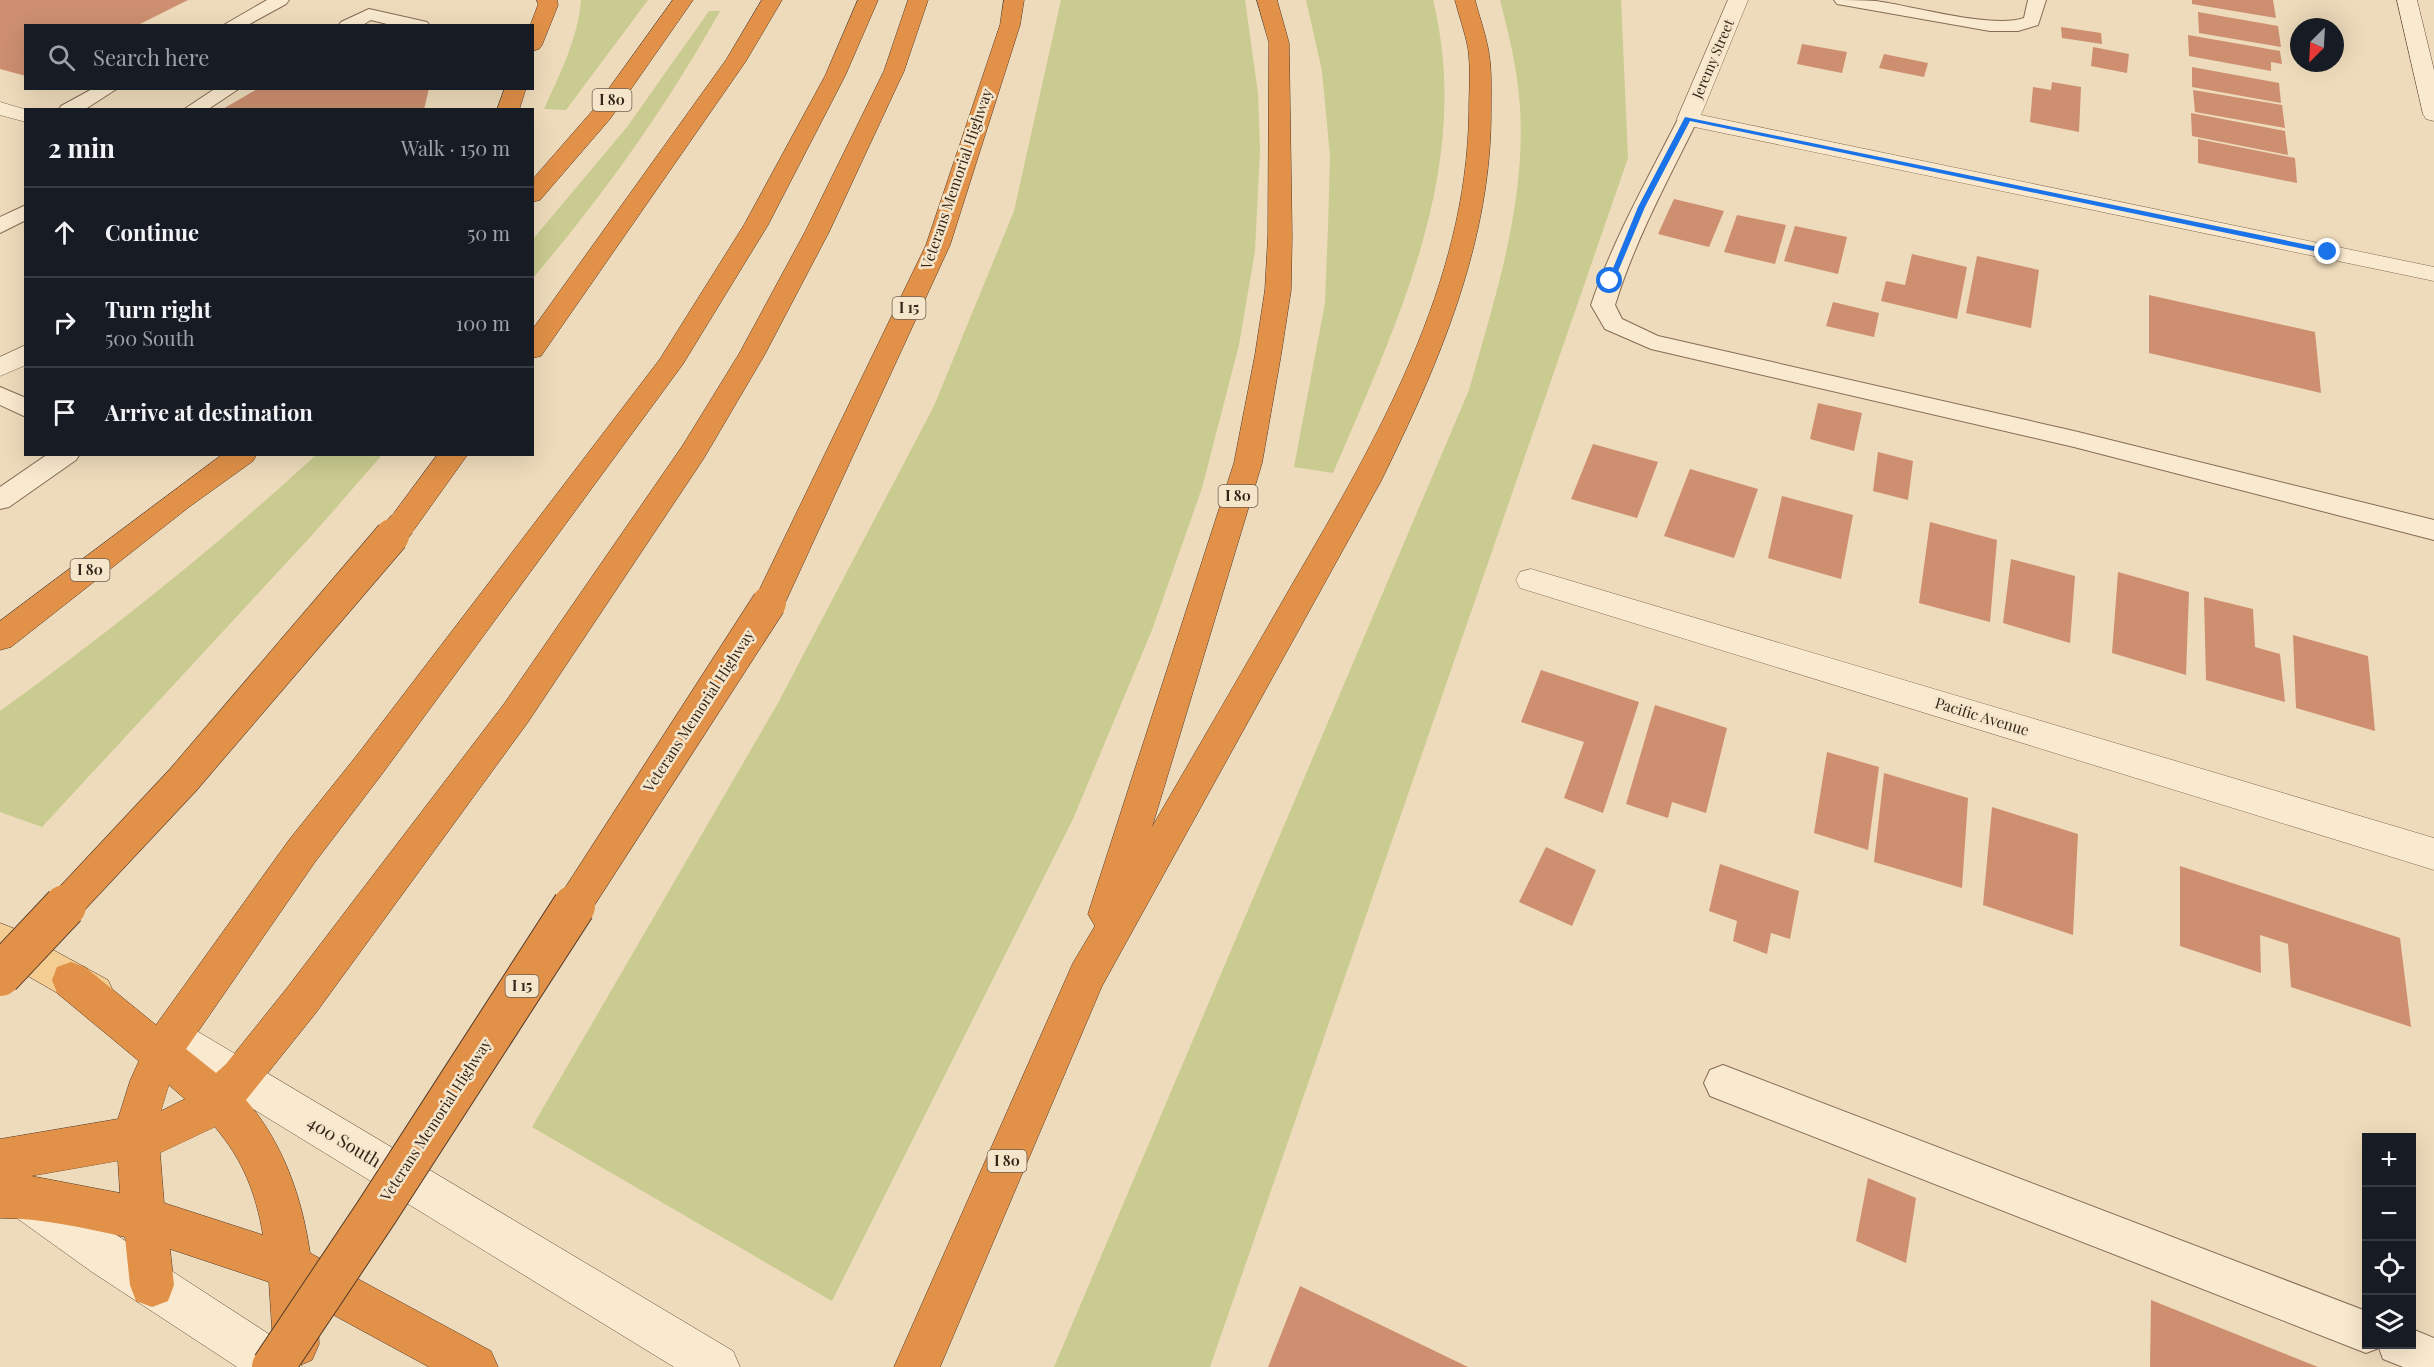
<!DOCTYPE html>
<meta charset="utf-8">
<style>
body{margin:0;font-family:"Playfair Display",serif;background:#20242c;color:#f1f3f6}
.controls{position:absolute;right:18px;bottom:18px;display:grid;overflow:hidden;border-radius:0px;box-shadow:0 6px 24px #0002}
.controls button{width:54px;height:54px;display:grid;place-items:center;padding:0;border:0;border-bottom:2px solid #363941;background:#171b24;color:#f1f3f6;font:30px sans-serif}
.compass{position:absolute;left:2290px;top:18px;width:54px;height:54px;border-radius:50%;background:#171b24;box-shadow:0 6px 24px #0002;rotate:204deg}
.stop{position:absolute;width:18px;height:18px;margin:-14px;border:4px solid #1a73e8;border-radius:50%;background:#fff}
.stop.end{background:#1a73e8;border-color:#fff;box-shadow:0 2px 6px #0008}
.list{margin:0;padding:0;list-style:none}
h2{display:flex;justify-content:space-between;align-items:center;height:78px;margin:0;padding:0 24px;font-size:26px}
h2 small{font-size:20px;font-weight:400;color:#9ea1a6}
.list li{display:grid;grid-template-columns:39px 1fr auto;gap:18px;align-items:center;box-sizing:border-box;height:90px;padding:0 24px;border-top:2px solid #363941}
.list b{display:block;font-size:22px;white-space:nowrap}
.list p{margin:0;font-size:20px;white-space:nowrap;color:#9ea1a6}
.list em{font-size:20px;font-style:normal;color:#9ea1a6}
.icon{flex:none;width:33px;height:33px;fill:none;stroke:currentColor;stroke-width:2;stroke-linecap:round;stroke-linejoin:round}
.map{position:relative;flex:none;width:2434px;height:1367px;overflow:hidden}
.search{position:absolute;background:#171b24;box-shadow:0 6px 24px #0002;left:24px;top:24px;width:510px;height:66px;display:flex;align-items:center;gap:15px;box-sizing:border-box;padding:0 21px;border-radius:0px;color:#9ea1a6;font-size:22px}
.panel{position:absolute;background:#171b24;box-shadow:0 6px 24px #0002;left:24px;top:108px;width:510px;height:348px;border-radius:0px}
.map>svg:first-child{display:block}
.green{fill:#c9cb90}
.building{fill:#cd8f70}
.lines{fill:none;stroke-linecap:round;stroke-linejoin:round}
.service-casing{stroke:#856b55;stroke-width:2}
.minor-casing{stroke:#856b55;stroke-width:1}
.secondary-casing{stroke:#664c39;stroke-width:1}
.primary-casing{stroke:#52392a;stroke-width:1}
.motorway-casing{stroke:#52392a;stroke-width:1}
.service{fill:#f9e9ce;fill-rule:evenodd}
.minor{fill:#f9e9ce;fill-rule:evenodd}
.secondary{fill:#f9e9ce;fill-rule:evenodd}
.primary{fill:#f3cd91;fill-rule:evenodd}
.motorway{fill:#e19148;fill-rule:evenodd}
.motorway-bridge-far2-casing{stroke:#52392a;stroke-width:28;stroke-linecap:butt}
.motorway-bridge-far1-casing{stroke:#52392a;stroke-width:35;stroke-linecap:butt}
.motorway-bridge-casing{stroke:#52392a;stroke-width:44;stroke-linecap:butt}
.motorway-bridge-far2{stroke:#e19148;stroke-width:27}
.motorway-bridge-far1{stroke:#e19148;stroke-width:34}
.motorway-bridge{stroke:#e19148;stroke-width:42}
.route{fill:#1a73e8}
.labels{text-anchor:middle;stroke-width:5;stroke-linejoin:round;paint-order:stroke}
.far-street-label{font-size:14px;fill:#34251a;stroke:#f5e6cb}
.shield{fill:#f5e6cb;stroke:#6e5f4f;stroke-width:1.5}
.shield-label{font-size:14px;font-weight:bold;fill:#34251a}
.street-label{font-size:15px;fill:#34251a;stroke:#f5e6cb}
.near-street-label{font-size:18px;fill:#34251a;stroke:#f5e6cb}
</style>
<div class="map">
<svg width="2434" height="1367" viewBox="0 0 2434 1367">
<rect width="100%" height="100%" fill="#eedbbb"/>
<path class="green" d="M581 0H648L566 110 544 109C560 74 578 38 581 0Z
M1061 0H1245L1258 93 1260 150 1255 251 1239 345 1202 488 1152 630 1073 819 832 1301 532 1127 778 703 934 406 1014 211Z
M1306 0H1433C1474 166 1397 323 1333 473L1294 467 1325 303 1328 227 1330 156 1322 71Z
M1500 0H1621L1628 158 1210 1367H1054L1469 390C1495 298 1526 204 1520 108 1518 71 1509 35 1500 0Z
M709 11H720C667 106 603 196 533 278V239L627 127Z
M316 455H382L314 533 42 827 0 812V711C110 631 216 547 316 455Z"/>
<path class="building" d="M0 0H188L136 26H26V76L0 69Z
M2192 0H2273L2276 18 2192 4Z
M2198 12 2278 26 2281 47 2199 33Z
M2061 27 2101 33 2102 44 2062 38Z
M2188 35 2280 51 2282 64 2271 62V71L2189 56Z
M1802 44 1847 52 1842 73 1797 64Z
M2093 47 2129 54 2127 73 2091 66Z
M1884 54 1928 63 1924 77 1879 68Z
M2192 67 2279 83 2281 103 2192 87Z
M2052 82 2081 87 2079 132 2030 122 2033 87 2051 90Z
M259 88H429L424 110H221Z
M2193 90 2282 105 2285 128 2195 112Z
M2191 113 2285 131 2288 155 2192 136Z
M2198 139 2295 158 2297 183 2198 163Z
M1674 199 1724 211 1709 247 1658 234Z
M1737 215 1786 225 1775 264 1724 252Z
M1795 226 1847 237 1838 274 1784 261Z
M1912 254 1967 267 1957 319 1881 301 1886 281 1905 285Z
M1977 256 2039 270 2031 328 1966 313Z
M2149 295 2315 332 2321 393 2149 353Z
M1833 302 1879 313 1874 337 1826 326Z
M1818 403 1862 413 1854 451 1810 439Z
M1593 444 1658 462 1637 518 1571 499Z
M1878 452 1913 461 1908 500 1873 491Z
M1690 469 1758 489 1734 558 1664 536Z
M1782 496 1853 515 1841 579 1768 558Z
M1930 522 1997 540 1990 622 1919 603Z
M2011 559 2075 576 2070 643 2003 623Z
M2118 572 2189 592 2186 675 2112 653Z
M2204 597 2253 609 2255 647 2280 654 2285 702 2206 680Z
M2293 635 2368 656 2375 731 2296 708Z
M1541 670 1639 702 1603 813 1564 798 1584 742 1521 722Z
M1655 705 1727 728 1706 813 1672 802 1668 818 1626 804Z
M1827 752 1879 767 1868 850 1814 833Z
M1884 773 1968 798 1962 888 1874 862Z
M1992 807 2078 834 2073 935 1983 905Z
M1546 847 1596 870 1572 926 1519 902Z
M1720 864 1799 891 1790 939 1771 933 1767 954 1733 941 1737 921 1709 911Z
M2180 866 2400 938 2411 1027 2291 987 2288 944 2260 935 2261 973 2180 946Z
M1868 1178 1916 1198 1906 1263 1856 1241Z
M1300 1286 1468 1367H1268Z
M2151 1300 2318 1367H2150Z"/>
<g class="lines">
<defs>
<path id="service" d="M267 0H289L286 4 246 26H222Z
M1834 0C1848 0 1863 0 1876 1 1912 6 1993 29 2024 18L2028 0H2046L2038 25 2018 31H1990L1843 5 1837 4Z
M369 9 427 22 430 26H395L371 20 361 26H338L341 22Z
M94 88H118L84 110H59L61 106Z
M216 88H240L207 110H183Z
M1688 113 1695 115 1698 119C1668 180 1635 240 1615 305L1622 319 1658 336 2074 431 2434 520V540L2074 447 1651 349 1605 329 1591 305C1613 240 1647 180 1678 119L1681 115Z
M26 205V220L0 233V217Z
M0 387 26 398V417L0 405Z
M48 454H80L76 460 9 507 0 509V487Z
M1723 1065 2366 1311V1344H2412V1329L2434 1338V1367H2403L2383 1359 2379 1348 2366 1353 1710 1096 1704 1083 1710 1070Z"/>
<path id="minor" d="M1728 0H1748L1701 115 2434 267V281L1680 124 1677 119Z
M0 102 27 110H26V122L0 115Z
M26 345V365L0 376V357Z
M1531 569 2434 838V870L1520 588 1516 580 1520 572Z"/>
<path id="secondary" d="M2397 0H2417L2434 70V121L2426 119 2423 114Z
M171 1018 185 1024 733 1351 740 1367H674L157 1050 151 1037 157 1024Z
M0 1157 15 1163 36 1181 124 1240 295 1351 302 1367H237L92 1272 0 1206Z"/>
<path id="primary" d="M0 923 13 928 108 980 114 993 108 1006 94 1011 80 1006 0 960Z"/>
<path id="motorway" d="M537 0H557L558 5 542 45 539 49 532 51V26H530L538 5Z
M673 0H693L610 119 540 200 532 202V180L594 109Z
M762 0H782L746 61 541 356 532 358V330L726 60Z
M858 0H878L845 76 768 225 683 364 382 774 315 862 186 1049 216 1073 226 1064 287 988 504 704 683 445 739 354 805 232 884 71 908 0H928L904 71 829 232 765 354 704 458 528 722 315 1014 246 1100C283 1143 302 1197 310 1253L491 1351 498 1367H429L317 1306 319 1344 312 1360 296 1367 280 1360 273 1344 269 1282 170 1249 174 1285 168 1301 152 1307 136 1301 130 1285 125 1237C84 1228 42 1218 0 1218V1139L118 1119 130 1081 139 1061 57 993 52 980 57 967 71 962 85 967 156 1025 289 840 358 754 660 359 744 225 825 76ZM169 1085 185 1099 161 1111ZM215 1127C243 1160 256 1193 263 1235L164 1203 160 1153ZM118 1161 120 1193 31 1176Z
M1004 0H1024L1020 25 950 245 785 603 780 611 769 615 758 611 753 603 926 245 1000 25Z
M1257 0H1277L1289 43 1292 236 1291 290 1281 355 1262 463 1152 827C1199 746 1246 665 1293 583 1377 439 1467 284 1469 112 1469 91 1471 69 1468 48 1465 32 1459 16 1455 0H1475C1479 16 1485 32 1488 48 1492 68 1491 88 1491 108 1492 241 1439 363 1381 481L1102 986 940 1367H894L1073 963 1095 926 1088 914 1234 463 1255 355 1265 290 1268 236 1269 43Z
M505 88H526L519 110H497Z
M223 454H257L253 461 189 507 11 647 0 650V621Z
M438 454H468L413 531 402 534 391 531 387 524 391 517Z"/>
</defs>
<use href="#service" class="service-casing"/>
<use href="#minor" class="minor-casing"/>
<use href="#secondary" class="secondary-casing"/>
<use href="#primary" class="primary-casing"/>
<use href="#motorway" class="motorway-casing"/>
<use href="#service" class="service"/>
<use href="#minor" class="minor"/>
<use href="#secondary" class="secondary"/>
<use href="#primary" class="primary"/>
<use href="#motorway" class="motorway"/>
<defs>
<path id="motorway-bridge-far2" d="M391 537 402 524"/>
<path id="motorway-bridge-far1" d="M64 907 183 780 392 536
M573 907 769 603"/>
<path id="motorway-bridge" d="M0 975 65 906
M273 1367 376 1213 574 906"/>
</defs>
<use href="#motorway-bridge-far2" class="motorway-bridge-far2-casing"/>
<use href="#motorway-bridge-far1" class="motorway-bridge-far1-casing"/>
<use href="#motorway-bridge" class="motorway-bridge-casing"/>
<use href="#motorway-bridge-far2" class="motorway-bridge-far2"/>
<use href="#motorway-bridge-far1" class="motorway-bridge-far1"/>
<use href="#motorway-bridge" class="motorway-bridge"/>
</g>
<path class="route" d="M1685 117 2328 249 2331 252 2328 254 1690 121 1645 207 1614 281 1607 283 1638 207Z"/>
<g class="labels">
<g class="far-street-label">
<text transform="translate(1713 59) rotate(-67)" y="5">Jeremy Street</text>
</g>
<g class="shield">
<rect x="592.5" y="89" width="39" height="22" rx="4.5"/>
<rect x="892.5" y="297" width="33" height="22" rx="4.5"/>
<rect x="1218.5" y="485" width="39" height="22" rx="4.5"/>
<rect x="70.5" y="559" width="39" height="22" rx="4.5"/>
<rect x="505.5" y="975" width="33" height="22" rx="4.5"/>
<rect x="987.5" y="1150" width="39" height="22" rx="4.5"/>
</g>
<g class="shield-label">
<text x="612" y="105">I 80</text>
<text x="909" y="313">I 15</text>
<text x="1238" y="501">I 80</text>
<text x="90" y="575">I 80</text>
<text x="522" y="991">I 15</text>
<text x="1007" y="1166">I 80</text>
</g>
<g class="street-label">
<text transform="translate(957 179) rotate(-71)" y="5">Veterans Memorial Highway</text>
<text transform="translate(699 711) rotate(-57)" y="5">Veterans Memorial Highway</text>
<text transform="translate(1982 717) rotate(17)" y="5">Pacific Avenue</text>
<text transform="translate(436 1120) rotate(-57)" y="5">Veterans Memorial Highway</text>
</g>
<g class="near-street-label">
<text transform="translate(344 1142) rotate(31)" y="6">400 South</text>
</g>
</g>
</svg>
<div class="controls">
<button>+</button>
<button>−</button>
<button><svg class="icon" aria-label="locate" viewBox="0 0 24 24"><circle cx="12" cy="12" r="6"/><path d="M12 2v4M12 18v4M2 12h4M18 12h4"/></svg></button>
<button><svg class="icon" aria-label="layers" viewBox="0 0 24 24"><path d="M12 4l9 5-9 5-9-5zM3 14l9 5 9-5"/></svg></button>
</div>
<svg class="compass" viewBox="-18 -18 36 36"><path d="M0-13l5 13h-10z" fill="#e53935"/><path d="M0 13l5-13h-10z" fill="#9ea1a6"/></svg>
<div class="stop" style="left:1610px;top:281px"></div>
<div class="stop end" style="left:2328px;top:252px"></div>
<div class="search"><svg class="icon" aria-label="search" viewBox="0 0 24 24"><circle cx="10" cy="10" r="6"/><path d="M15 15l6 6"/></svg>Search here</div>
<section class="panel">
<h2>2 min<small>Walk · 150 m</small></h2>
<ul class="list">
<li><svg class="icon" aria-label="ahead" viewBox="0 0 24 24"><path d="M12 20V5M6 11l6-6 6 6"/></svg><div><b>Continue</b></div><em>50 m</em></li>
<li><svg class="icon" aria-label="right" viewBox="0 0 24 24"><path d="M7 20v-9h11M14 6l5 5-5 5"/></svg><div><b>Turn right</b><p>500 South</p></div><em>100 m</em></li>
<li><svg class="icon" aria-label="arrive" viewBox="0 0 24 24"><path d="M6 21V4h12l-3 4 3 4H6"/></svg><div><b>Arrive at destination</b></div></li>
</ul>
</section>
</div>
